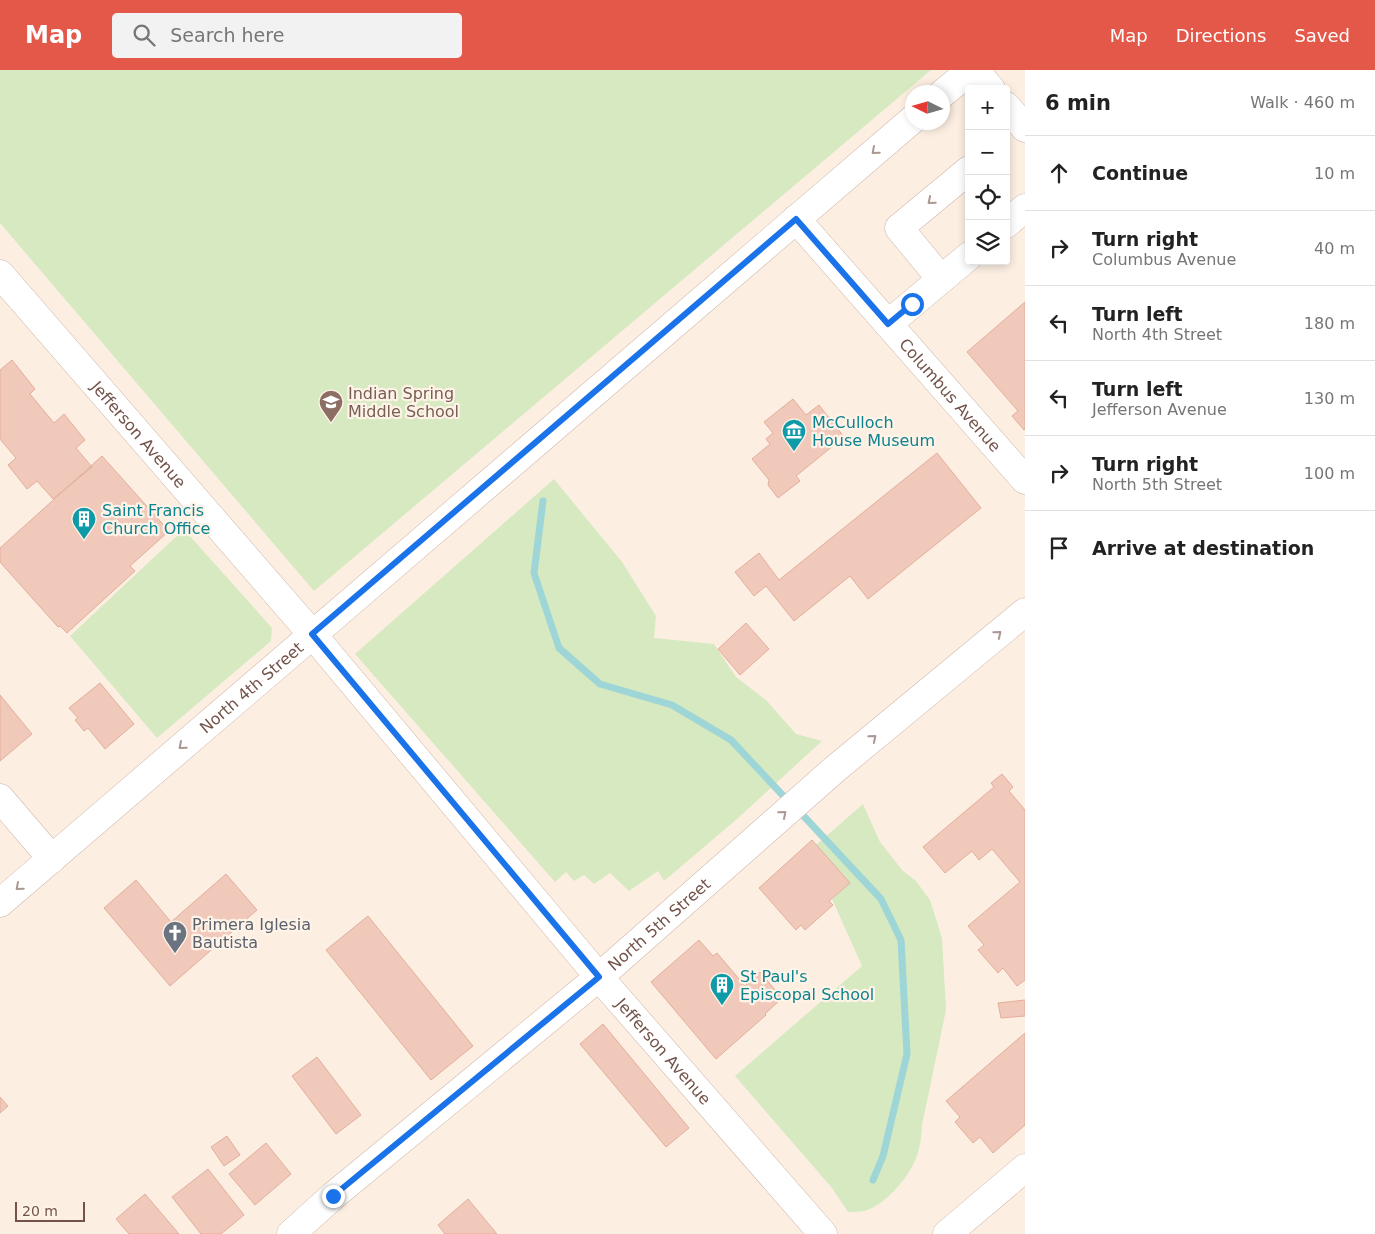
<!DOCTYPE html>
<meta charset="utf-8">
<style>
body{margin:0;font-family:"DejaVu Sans",sans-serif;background:#f2f2f2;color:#222}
.controls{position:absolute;right:15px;top:15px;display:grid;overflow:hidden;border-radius:5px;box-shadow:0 2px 8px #0003}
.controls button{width:45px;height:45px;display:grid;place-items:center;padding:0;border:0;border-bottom:1px solid #e0e0e0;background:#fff;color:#222;font:25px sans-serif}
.compass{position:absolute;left:905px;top:15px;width:45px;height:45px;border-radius:50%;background:#fff;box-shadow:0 2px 8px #0003;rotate:275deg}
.scale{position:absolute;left:15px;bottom:12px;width:70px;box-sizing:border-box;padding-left:5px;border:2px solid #735349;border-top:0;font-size:14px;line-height:18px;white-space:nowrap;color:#735349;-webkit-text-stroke:4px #fff3e8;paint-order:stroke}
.stop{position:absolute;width:15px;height:15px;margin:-11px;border:4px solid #1a73e8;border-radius:50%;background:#fff}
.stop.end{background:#1a73e8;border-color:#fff;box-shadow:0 1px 5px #0008}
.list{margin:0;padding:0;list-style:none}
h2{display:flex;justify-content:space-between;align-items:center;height:65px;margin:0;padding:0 20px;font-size:21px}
h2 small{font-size:16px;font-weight:400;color:#767676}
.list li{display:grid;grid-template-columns:32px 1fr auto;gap:15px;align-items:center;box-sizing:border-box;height:75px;padding:0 20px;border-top:1px solid #e0e0e0}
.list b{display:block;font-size:19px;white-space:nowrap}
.list p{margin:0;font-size:16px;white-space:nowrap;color:#767676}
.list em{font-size:16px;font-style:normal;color:#767676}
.icon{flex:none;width:28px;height:28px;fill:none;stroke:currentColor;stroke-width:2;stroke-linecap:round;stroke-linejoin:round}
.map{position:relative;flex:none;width:1025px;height:1164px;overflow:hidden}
header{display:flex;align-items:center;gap:30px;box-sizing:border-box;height:70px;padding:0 25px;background:#e45849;color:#fff}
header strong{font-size:24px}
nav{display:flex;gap:28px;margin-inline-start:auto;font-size:18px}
.search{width:350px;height:45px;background:#f2f2f2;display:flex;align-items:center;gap:12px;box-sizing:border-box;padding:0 18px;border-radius:5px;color:#767676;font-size:19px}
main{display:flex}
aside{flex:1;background:#fff}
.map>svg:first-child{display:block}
.green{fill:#d6e9c1}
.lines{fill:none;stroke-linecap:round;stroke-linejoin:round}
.stream{stroke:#9ed5d6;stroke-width:7}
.building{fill:#f1c9bb;stroke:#e3ad9b}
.minor-casing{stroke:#cfb7ac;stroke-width:29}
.minor{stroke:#fff;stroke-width:28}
.oneway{stroke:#ab9892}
.route{stroke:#1a73e8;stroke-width:6}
.labels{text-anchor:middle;stroke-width:4.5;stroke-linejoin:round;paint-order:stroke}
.education-label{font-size:16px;fill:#785e54;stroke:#fff3e8;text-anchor:start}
.street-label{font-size:16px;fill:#735349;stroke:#fff3e8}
.culture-label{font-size:16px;fill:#0d838f;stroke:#fff3e8;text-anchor:start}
.worship-label{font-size:16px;fill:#5b616d;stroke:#fff3e8;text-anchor:start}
</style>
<header>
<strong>Map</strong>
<div class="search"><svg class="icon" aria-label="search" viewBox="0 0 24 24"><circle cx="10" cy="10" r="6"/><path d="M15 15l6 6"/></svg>Search here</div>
<nav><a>Map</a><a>Directions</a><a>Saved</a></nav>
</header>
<main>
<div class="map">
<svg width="1025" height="1164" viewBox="0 0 1025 1164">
<rect width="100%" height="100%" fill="#fcefe2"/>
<path class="green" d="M0 0H931L314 521 0 153Z
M554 409 622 492 656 546 654 568 714 574 736 607 766 630 796 664 822 671 737 749 664 811 658 801 629 821 610 803 594 814 584 805 574 811 566 802 555 812 355 584Z
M180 463 188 464 272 558 271 571 157 668 70 566Z
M863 734 880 772 903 801 916 811 930 830 942 868 946 940 922 1055C921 1084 913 1101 893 1122 885 1130 875 1138 864 1141 859 1142 853 1142 848 1142L832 1118 735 1006 862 896 832 829 850 813 816 775Z"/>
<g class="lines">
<path class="stream" d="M543 431 534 503 559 578 600 614 672 635 731 670 790 733
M798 740 881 829 901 870 907 984 883 1086 873 1110"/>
</g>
<path class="building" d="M1025 232V359L1024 360 1012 346 1018 341 967 282Z
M12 290 35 319 30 324 54 353 64 344 85 370 76 378 92 397 53 429 37 411 27 419 8 395 16 388 0 369V300Z
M793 329 806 345 819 335 844 367 796 406 800 411 778 428 768 415 769 410 752 389 770 374 766 369 773 363 764 352Z
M937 383 981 438 868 529 850 506 794 551 766 516 754 526 735 502 759 483 779 510Z
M102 386 169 461 130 496 135 501 67 563 60 556 58 557 0 492V478Z
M746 553 769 579 740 605 718 579Z
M100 613 134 654 105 679 88 658 84 661 75 650 78 648 69 638Z
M0 625 32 664 0 691Z
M1002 704 1013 717 1009 721 1025 740V910L1017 916 1003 898 998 903 978 880 984 875 968 856 1020 812 992 779 979 790 972 781 945 803 923 777 994 717 991 713Z
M812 770 850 813 829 831 833 835 805 860 801 855 796 860 759 818Z
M226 804 257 840 170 916 104 838 136 810 171 852Z
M368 846 473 976 431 1010 326 880Z
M699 870 713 886 717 883 745 916 760 902 782 928 765 944 766 945 716 989 651 912Z
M1025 930V946L1001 948 998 933Z
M603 954 689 1058 666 1077 580 974Z
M1025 963V1055L993 1083 980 1067 973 1073 955 1052 960 1047 946 1031Z
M317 987 361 1045 336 1064 292 1006Z
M0 1027 8 1036 0 1043Z
M227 1066 240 1085 224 1096 211 1077Z
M266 1073 291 1104 255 1135 229 1104Z
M208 1099 244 1145 221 1164H201L172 1127Z
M145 1124 179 1164H129L116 1149Z
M468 1129 497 1164H445L438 1155Z"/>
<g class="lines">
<defs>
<g id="minor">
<path d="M975 0 991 19"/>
<path d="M942 24 971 0"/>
<path d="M1006 36 1025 58"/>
<path id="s1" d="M796 149 1025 410"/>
<path d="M1006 154 1025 138"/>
<path id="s2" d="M0 204 312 564 599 907 823 1164"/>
<path d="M941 209 899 158 969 100"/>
<path d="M888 254 969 186"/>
<path d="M0 728 52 789"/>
<path id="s3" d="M0 833 912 50"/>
<path id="s4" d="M291 1164 333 1126 599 907 835 699 1025 542"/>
<path d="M947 1164 1025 1098"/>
</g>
</defs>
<use href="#minor" class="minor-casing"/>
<use href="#minor" class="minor"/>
</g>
<defs><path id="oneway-chevron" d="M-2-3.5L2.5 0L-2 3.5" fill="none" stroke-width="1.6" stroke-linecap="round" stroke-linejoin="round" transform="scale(1.25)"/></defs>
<g class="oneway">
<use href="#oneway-chevron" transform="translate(875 81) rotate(139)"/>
<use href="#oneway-chevron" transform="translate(931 131) rotate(140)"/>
<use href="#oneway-chevron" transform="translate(998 564) rotate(-39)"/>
<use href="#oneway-chevron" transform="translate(873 668) rotate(-39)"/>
<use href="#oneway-chevron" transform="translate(182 676) rotate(139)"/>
<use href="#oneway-chevron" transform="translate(783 744) rotate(-41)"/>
<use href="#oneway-chevron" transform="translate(19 817) rotate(139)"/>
</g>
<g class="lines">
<path class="route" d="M333 1126 599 907 312 564 796 149 888 254 912 234"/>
</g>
<defs>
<symbol id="school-pin" viewBox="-11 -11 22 30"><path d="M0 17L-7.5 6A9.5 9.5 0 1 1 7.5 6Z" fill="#8d6e63" stroke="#fff3e8"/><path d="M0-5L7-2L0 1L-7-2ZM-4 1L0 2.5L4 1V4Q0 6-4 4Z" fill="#fff"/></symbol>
<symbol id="museum-pin" viewBox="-11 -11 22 30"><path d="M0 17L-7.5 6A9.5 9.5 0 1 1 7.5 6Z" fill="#0f9aa8" stroke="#fff3e8"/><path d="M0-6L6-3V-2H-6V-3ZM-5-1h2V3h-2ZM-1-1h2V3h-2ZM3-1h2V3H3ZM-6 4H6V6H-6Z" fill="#fff"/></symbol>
<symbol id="building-pin" viewBox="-11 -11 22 30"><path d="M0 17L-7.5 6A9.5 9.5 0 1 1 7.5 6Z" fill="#0f9aa8" stroke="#fff3e8"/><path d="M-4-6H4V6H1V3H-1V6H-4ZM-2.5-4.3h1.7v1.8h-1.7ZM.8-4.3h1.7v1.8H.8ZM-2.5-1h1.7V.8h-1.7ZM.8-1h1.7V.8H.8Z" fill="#fff"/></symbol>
<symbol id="church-pin" viewBox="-11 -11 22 30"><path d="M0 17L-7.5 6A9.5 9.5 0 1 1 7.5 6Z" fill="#6b7280" stroke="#fff3e8"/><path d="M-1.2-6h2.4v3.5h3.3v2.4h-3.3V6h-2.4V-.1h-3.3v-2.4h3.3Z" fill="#fff"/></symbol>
</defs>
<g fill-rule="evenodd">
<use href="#school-pin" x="317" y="318" width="28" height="38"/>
<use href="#museum-pin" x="780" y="347" width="28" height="38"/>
<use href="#building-pin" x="70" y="435" width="28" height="38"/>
<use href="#church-pin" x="161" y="849" width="28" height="38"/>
<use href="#building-pin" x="708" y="901" width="28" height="38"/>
</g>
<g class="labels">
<g class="education-label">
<text x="348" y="329">Indian Spring<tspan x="348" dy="18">Middle School</tspan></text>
</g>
<g class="street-label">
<text dy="6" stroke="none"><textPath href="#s1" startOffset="234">Columbus Avenue</textPath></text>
<text dy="6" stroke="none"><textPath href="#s2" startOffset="212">Jefferson Avenue</textPath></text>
<text dy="6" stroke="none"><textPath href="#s3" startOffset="331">North 4th Street</textPath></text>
<text dy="6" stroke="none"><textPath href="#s4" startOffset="481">North 5th Street</textPath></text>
<text dy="6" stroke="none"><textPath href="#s2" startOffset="1022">Jefferson Avenue</textPath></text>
</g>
<g class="culture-label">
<text x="812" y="358">McCulloch<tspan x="812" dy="18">House Museum</tspan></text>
<text x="102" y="446">Saint Francis<tspan x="102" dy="18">Church Office</tspan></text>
<text x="740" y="912">St Paul's<tspan x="740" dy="18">Episcopal School</tspan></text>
</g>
<g class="worship-label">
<text x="192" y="860">Primera Iglesia<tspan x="192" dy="18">Bautista</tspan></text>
</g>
</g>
</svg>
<div class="controls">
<button>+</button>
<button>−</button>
<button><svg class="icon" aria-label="locate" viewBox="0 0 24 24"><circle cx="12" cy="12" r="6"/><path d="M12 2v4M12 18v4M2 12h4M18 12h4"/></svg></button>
<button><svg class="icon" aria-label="layers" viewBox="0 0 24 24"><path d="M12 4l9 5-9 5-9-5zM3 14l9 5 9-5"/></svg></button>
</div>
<svg class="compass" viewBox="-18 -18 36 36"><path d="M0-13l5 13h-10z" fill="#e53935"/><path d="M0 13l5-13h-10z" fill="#767676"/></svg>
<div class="scale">20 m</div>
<div class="stop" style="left:912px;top:234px"></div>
<div class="stop end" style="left:333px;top:1126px"></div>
</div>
<aside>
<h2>6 min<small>Walk · 460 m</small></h2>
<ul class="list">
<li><svg class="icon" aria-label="ahead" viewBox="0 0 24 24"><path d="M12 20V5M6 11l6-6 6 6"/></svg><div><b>Continue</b></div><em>10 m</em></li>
<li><svg class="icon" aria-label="right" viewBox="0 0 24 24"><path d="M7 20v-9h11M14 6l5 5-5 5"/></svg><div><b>Turn right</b><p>Columbus Avenue</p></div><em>40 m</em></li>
<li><svg class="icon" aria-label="left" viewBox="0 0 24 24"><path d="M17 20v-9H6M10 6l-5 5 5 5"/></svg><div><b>Turn left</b><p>North 4th Street</p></div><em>180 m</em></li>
<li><svg class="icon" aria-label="left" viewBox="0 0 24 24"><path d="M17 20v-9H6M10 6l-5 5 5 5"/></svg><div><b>Turn left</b><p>Jefferson Avenue</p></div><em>130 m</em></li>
<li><svg class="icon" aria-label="right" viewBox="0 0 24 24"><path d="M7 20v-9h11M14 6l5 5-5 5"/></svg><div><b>Turn right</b><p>North 5th Street</p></div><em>100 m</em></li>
<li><svg class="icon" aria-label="arrive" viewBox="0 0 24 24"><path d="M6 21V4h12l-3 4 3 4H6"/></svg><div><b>Arrive at destination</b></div></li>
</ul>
</aside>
</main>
